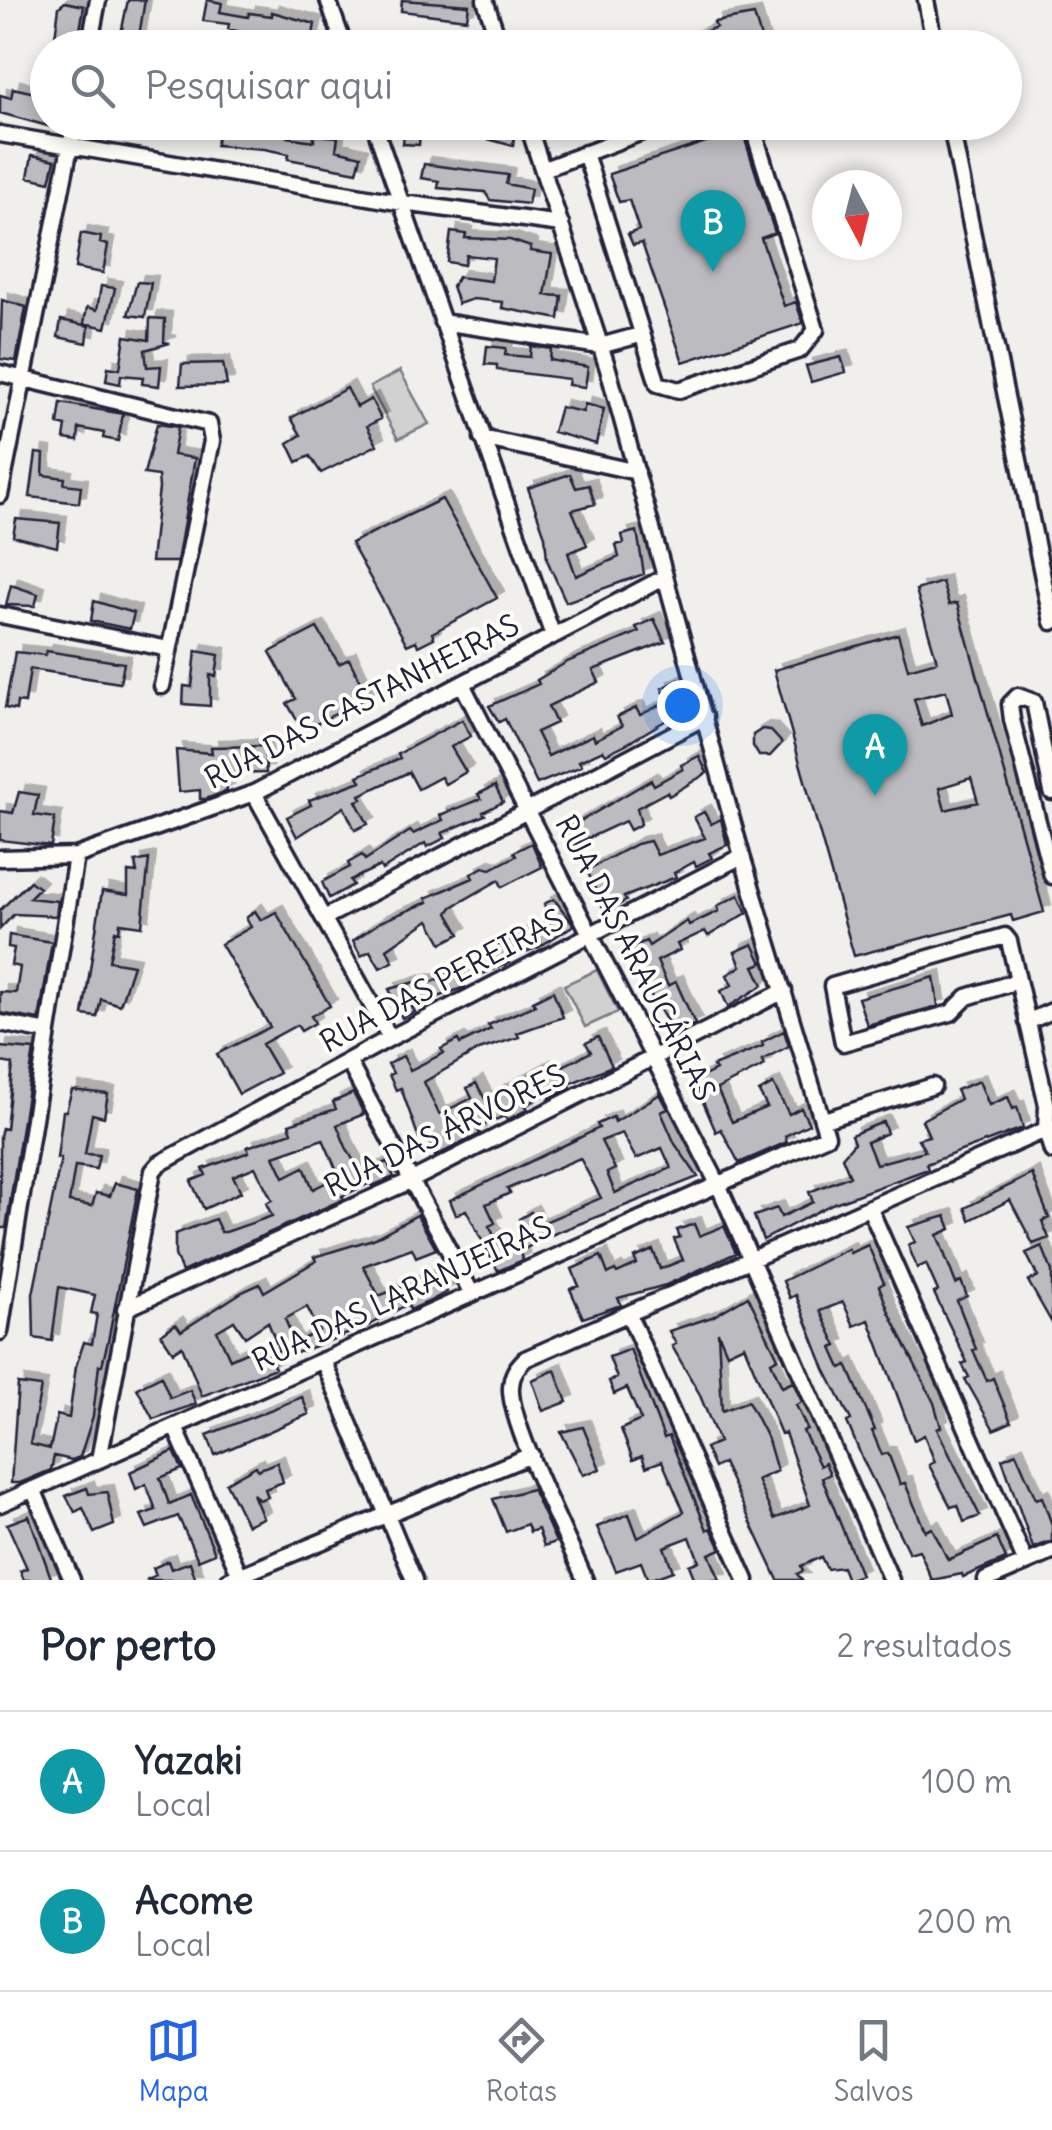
<!DOCTYPE html>
<html lang="pt">
<meta charset="utf-8">
<style>
body{margin:0;font-family:Delius,sans-serif;background:#f6f6f7;color:#1f2937}
.compass{position:absolute;left:812px;top:170px;width:90px;height:90px;border-radius:50%;background:#fff;box-shadow:0 5px 15px #0003;rotate:173deg}
.you{position:absolute;left:682px;top:705px;width:35px;height:35px;margin:-25px;border:8px solid #fff;border-radius:50%;background:#1a73e8;box-shadow:0 0 0 15px #1a73e833}
.badge{display:grid;place-items:center;width:65px;height:65px;border-radius:50%;background:#2563eb;color:#fff;font-size:32px;font-weight:700}
.pin{position:absolute;translate:-50% -82px;filter:drop-shadow(0 2px 5px #0008)}
.pin::after{content:'';position:absolute;top:52px;width:35px;height:30px;background:inherit;clip-path:polygon(0 0,100% 0,50% 100%)}
.list{margin:0;padding:0;list-style:none}
h2{display:flex;justify-content:space-between;align-items:center;height:130px;margin:0;padding:0 40px;font-size:42px}
h2 small{font-size:32px;font-weight:400;color:#747a83}
.list li{display:grid;grid-template-columns:65px 1fr auto;gap:30px;align-items:center;box-sizing:border-box;height:140px;padding:0 40px;border-top:2px solid #e0e1e3}
.list b{display:block;font-size:38px;white-space:nowrap}
.list p{margin:0;font-size:32px;white-space:nowrap;color:#747a83}
.list em{font-size:32px;font-style:normal;color:#747a83}
.icon{flex:none;width:55px;height:55px;fill:none;stroke:currentColor;stroke-width:2;stroke-linecap:round;stroke-linejoin:round}
.map{position:relative;flex:none;width:1052px;height:1580px;overflow:hidden}
.search{position:absolute;background:#fff;box-shadow:0 5px 15px #0003;left:30px;right:30px;top:30px;height:110px;display:flex;align-items:center;gap:25px;box-sizing:border-box;padding:0 35px;border-radius:55px;color:#747a83;font-size:38px}
.sheet{height:410px;background:#fff}
nav{display:flex;justify-content:space-around;align-items:center;box-sizing:border-box;height:140px;border-top:2px solid #e0e1e3;background:#fff;font-size:28px;color:#747a83}
nav a{display:grid;justify-items:center;gap:5px}
nav .on{color:#2563eb}
.map>svg:first-child{display:block}
.garden{fill:#d2d1d1;stroke:#7a7a86;stroke-width:2.5}
.building{fill:#bcbcc0;stroke:#22223b;stroke-width:2.5;fill-rule:evenodd;filter:url(#shadow)}
.lines{fill:none;stroke-linecap:round;stroke-linejoin:round}
.minor-casing{stroke:#22223b;stroke-width:21}
.minor{stroke:#fdfcf7;stroke-width:14}
.labels{text-anchor:middle;stroke-width:8;stroke-linejoin:round;paint-order:stroke}
.street-label{font-size:30px;fill:#22223b;stroke:#fdfcf7}
</style>
<div class="map">
<svg width="1052" height="1580" viewBox="0 0 1052 1580">
<defs>
<filter id="shadow"><feDropShadow dx="7" dy="-7" stdDeviation="0" flood-color="#0004"/></filter>
</defs>
<rect width="100%" height="100%" fill="#f0efec"/>
<filter id="ink" filterUnits="userSpaceOnUse"><feTurbulence type="fractalNoise" baseFrequency=".01" numOctaves="2"/><feDisplacementMap in="SourceGraphic" scale="20" xChannelSelector="R" yChannelSelector="G"/><feConvolveMatrix kernelMatrix="1 2 1 2 8 2 1 2 1" color-interpolation-filters="sRGB"/></filter>
<g filter="url(#ink)">
<path class="garden" d="M400 371 429 424 398 439 370 387Z
M597 970 618 1012 585 1027 564 985Z"/>
<path class="building" d="M128 0H145L137 48H118Z
M207 0 222 3 220 12 248 17 249 13 272 16V12L315 24 311 46 293 43 294 38 246 33 228 29 229 24 203 21Z
M402 0 469 5 467 19 401 11Z
M65 2 84 6 77 48 54 45 59 7Z
M754 15 764 48H667L716 27 714 22Z
M13 88 48 96V126L0 113V95L11 98Z
M391 122H438L437 135 420 133 419 145 403 144 404 132 391 131Z
M445 122H486L515 130 513 146 444 127Z
M219 126 288 132 287 137 314 141V135L338 137 336 150 361 156 357 172 288 159 289 154 264 149 216 145Z
M742 130 775 233 761 238 784 306 796 302 803 323 683 362 642 243 633 245 628 234 639 230 629 200 619 202 609 174Z
M32 155 55 160 50 182 28 177Z
M424 164 508 175 506 184 531 189 528 204 490 200 485 192 438 188 439 181 421 178Z
M451 232 466 234 465 238 510 240 531 247 530 251 552 254 545 295 562 296 559 319 502 308 503 302 473 299 458 304 452 286 458 277 491 281 494 258 466 255 464 265 447 262Z
M81 233 101 237 100 243 108 245 103 273 75 268Z
M137 282 151 283 145 317 128 315Z
M101 286 115 288 106 328 84 323 87 307 97 310Z
M2 300 26 307 16 361 0 359Z
M150 318 165 319 164 342 170 343 145 350 147 367 161 366 159 386 142 384 143 377 121 375 120 384 106 381 108 367 120 369 125 336 149 340Z
M61 320 89 326 87 343 58 337Z
M487 346 506 348 505 355 530 357 531 346 551 349 550 360 588 367 585 387 568 385 569 379 497 370V365L485 364Z
M841 357 846 372 811 382 806 366Z
M223 363 227 385 180 386 182 364Z
M347 388 357 407 371 399 381 419 367 426 377 445 321 473 310 456 297 462 288 443 301 435 291 418Z
M61 403 123 414 118 441 103 438 104 433 79 428 78 441 64 439 66 426 58 424Z
M585 404 604 409 596 444 553 432 560 407 583 412Z
M157 424 178 427 173 455 195 458 177 562H151L159 488 158 476 144 474Z
M36 453 44 454 43 475 65 478 64 484 81 486 79 503 30 497Z
M570 474 576 488 589 485 595 504 572 510 587 545 568 553 576 576 619 557 616 545 624 543 622 535 637 531 644 574 566 602 547 560 545 536 528 488Z
M442 499 497 598 432 633 434 638 418 646 416 641 407 645 351 543Z
M16 519 60 523 57 547 13 536Z
M942 582 949 605 957 603 1044 912 1013 921 1011 915 854 956 774 670 898 634 908 669 937 661 916 590ZM946 691 952 714 922 726 914 699ZM971 778 978 802 945 810 939 788Z
M11 585 38 594 35 606 6 605Z
M94 601 134 613 130 629 91 621Z
M654 619 665 642 593 670 599 682 548 706 556 723 536 732 548 756 593 735 595 740 622 726 617 717 636 708 640 715 668 701 662 688 679 680 690 706 628 743 606 754 603 750 579 761 582 766 537 784 505 719 499 722 489 706 539 684 537 680 567 662 639 632 636 627Z
M317 628 339 664 349 659 368 697 312 726 306 717 298 722 287 703 296 699 270 652Z
M46 651 124 663 120 683 30 669 25 703 17 702 16 710 5 708 15 652 45 655Z
M196 651 219 655 216 676 210 675V706L183 704 184 686 192 687Z
M462 720 471 736 451 747 466 772 445 784 441 777 418 789 409 772 360 795 362 799 356 801 368 824 355 830 344 807 297 837 287 817 311 805 309 800 361 781 358 776 400 758 398 754Z
M762 729 770 730 782 743 770 756H759L753 746V735Z
M265 746 266 773 225 774 227 791 206 799H200V790L179 792 176 750 212 753 211 747Z
M699 756 707 773 669 796 667 792 637 808 641 824 630 830 625 821 569 847 562 832 651 780 654 785 683 769 681 765Z
M495 786 503 802 483 812 485 815 442 833 445 838 427 847 425 843 382 870 380 866 350 880 353 885 329 898 322 882 350 867 348 863 362 855 365 860 410 831 413 834 443 820 440 815 481 799 478 794Z
M19 792 38 795 34 815 55 818 51 846 0 840V811L13 813Z
M704 812 711 824 721 819 727 845 709 853 712 858 696 866 694 862 674 873 676 877 624 897 626 901 605 912 587 870 636 844 650 841 657 855 705 838 694 817Z
M532 843 542 867 502 887 499 880 452 907 448 913 460 934 442 943 429 920 387 949 393 962 380 968 370 951 361 956 353 941 380 922 428 902 426 898 473 878 471 874 483 867 491 869 516 856 514 852Z
M149 859 142 926 120 923 119 932 115 931 109 961 133 965 120 1005 101 999 97 1017 83 1015 102 891 128 895V872L137 873 135 862Z
M30 881 39 888 29 898 58 901 56 916 14 914 0 929V910Z
M739 895 747 913 708 936 705 931 677 944 680 950 657 961 668 986 676 982 695 1024 675 1034 624 952 646 941 649 946 687 921 689 925 719 911 717 906Z
M554 899 574 925 539 947 506 959 509 963 463 982 465 987 412 1007 415 1012 402 1018 389 989 419 981 432 982 464 967 461 962 472 956 550 922 544 904Z
M255 911 261 920 276 912 330 1006 311 1016 315 1023 301 1031 297 1025 262 1044 279 1073 239 1094 217 1054 270 1027 221 944 251 927 246 918Z
M9 935 52 942 39 1020 0 1013V992L16 993 20 967 11 965 14 948 8 947Z
M753 944 762 963 754 966 763 985 728 1007 721 991 732 985 727 975 741 966 735 952Z
M934 977 938 1006 867 1025 858 998Z
M553 991 563 1017 517 1033 519 1037 479 1050 424 1082 439 1114 472 1098 467 1088 476 1083 485 1099 544 1067 547 1074 591 1052 586 1043 598 1037 612 1066 569 1084 571 1087 550 1098 548 1094 525 1105 528 1109 507 1120 504 1116 477 1128 480 1134 435 1156 427 1136 419 1139 401 1088 396 1090 389 1075 393 1073 388 1064 403 1056 410 1070 444 1053 441 1049 458 1040 460 1044 491 1029 488 1025 535 1005 533 1001Z
M784 1031 789 1046 762 1060 765 1065 717 1089 732 1122 767 1107 759 1092 773 1084 789 1114 801 1108 809 1124 785 1136 787 1142 739 1163 721 1129 716 1132 694 1081 716 1070 713 1066 763 1046 762 1042Z
M0 1047 34 1050 6 1228H0V1136L2 1128 6 1129 13 1064 0 1062Z
M979 1081 989 1105 1008 1097 1013 1109 1017 1107 1023 1128 926 1164 928 1169 832 1204 763 1240 754 1216 777 1208 781 1217 813 1202 809 1192 850 1176 842 1157 854 1143 851 1135 883 1122 887 1133 867 1142 876 1164 925 1151 918 1139 929 1136 922 1120 960 1099 956 1090Z
M72 1090 108 1094 104 1117 92 1114 85 1154 99 1155 96 1169 75 1166 69 1202 92 1206 96 1193 110 1196 115 1183 138 1189 108 1341 102 1365H99L93 1416 80 1457 72 1460 54 1456 51 1470 20 1483H11L18 1384 41 1387 30 1444 50 1449 57 1415 69 1418 76 1366 84 1342 92 1344 97 1314 91 1313 95 1295 59 1287 52 1341 34 1338 33 1294 61 1158H57L63 1111H66Z
M353 1093 364 1114 337 1125 346 1147 361 1174 387 1162 394 1177 372 1186 370 1183 342 1196 344 1199 182 1272 175 1255V1234L215 1219 221 1232H226L272 1216 266 1203 272 1200 255 1167 233 1176 241 1192 204 1209 191 1181 206 1175 203 1169 249 1152 247 1147 292 1132 289 1124 336 1109 333 1102ZM323 1139 339 1176 313 1189 304 1167 284 1177 274 1156Z
M660 1094 668 1109 661 1112 675 1144 698 1177 551 1235 519 1252 523 1260 498 1271 466 1210 456 1215 450 1200 571 1142 599 1128 597 1124 613 1117 615 1122ZM622 1133 636 1159 662 1148 671 1168 615 1193 607 1173 615 1169 601 1141ZM580 1158 601 1198 538 1225 531 1212 519 1219 524 1229 519 1236 500 1246 489 1226 495 1223 486 1204 510 1193 507 1189Z
M1032 1174 1049 1218 1042 1221 1049 1238 1033 1244 1010 1200 970 1220 965 1208Z
M417 1215 436 1249 416 1257 412 1248 363 1266 379 1296 440 1271 447 1292 428 1302 410 1310 408 1304 366 1327 275 1361 272 1354 279 1350 268 1322 245 1337 234 1321 217 1331 230 1359 250 1350 255 1360 268 1354 275 1368 202 1396 182 1346 173 1352 161 1334 176 1324 181 1331 242 1292 260 1284 264 1292 316 1261 314 1257 373 1239ZM307 1307 319 1331 295 1343 285 1319Z
M946 1216 951 1229 937 1235 956 1284 961 1281 967 1296 957 1301 976 1349 973 1350 987 1381 993 1378 1011 1422 994 1430 965 1379 969 1377 962 1364 967 1362 934 1293 938 1291 926 1264 917 1268 908 1245 915 1242 908 1227Z
M694 1224 699 1236 724 1226 736 1253 666 1285 618 1298 621 1305 583 1318 570 1289 579 1286 572 1269 601 1256 608 1274 615 1270 617 1273 637 1264 634 1258 653 1250 660 1269 683 1260 674 1239 680 1237 677 1230Z
M868 1245 884 1283 879 1286 889 1312 934 1403 941 1427 937 1429 980 1516 964 1522 958 1505 951 1507 929 1465 935 1462 924 1435 914 1440 869 1320 854 1326 843 1302 820 1311 837 1346 832 1348 841 1368 847 1365 875 1430 872 1431 882 1455 888 1453 900 1484 905 1483 925 1531 932 1528 948 1560 997 1538 1006 1559 963 1577 962 1574 932 1580 919 1550 909 1553 863 1460 847 1422 851 1420 825 1369 796 1295 790 1298 783 1281 848 1249 850 1253Z
M1042 1246 1052 1271V1323L1028 1281 1038 1277 1026 1253Z
M748 1296 778 1358 771 1362 782 1387 793 1382 802 1402 796 1405 807 1429 803 1431 820 1466 825 1463 830 1474 822 1478 861 1575 847 1580 842 1567 827 1569 821 1557 801 1566 803 1571 797 1574 802 1580H778L723 1463 714 1468 705 1448 719 1442 699 1393 672 1346 676 1344 669 1331 712 1317ZM718 1332 727 1353 744 1345 781 1434 785 1433 810 1505 774 1519 757 1480 777 1471 768 1440 748 1401 722 1411Z
M630 1349 664 1438 669 1436 707 1530 711 1528 721 1549 709 1554 720 1580H695L689 1565 699 1561 690 1537 664 1547 673 1571 648 1580 641 1562 616 1571 597 1527 629 1514 638 1538 684 1512 662 1461 646 1467 642 1456 633 1460 621 1429 641 1420 627 1388 614 1394 609 1381 617 1378 609 1357Z
M555 1370 567 1402 543 1411 532 1380Z
M161 1376 170 1398 190 1390 196 1404 153 1419 137 1388Z
M302 1397 309 1414 215 1455 207 1435Z
M583 1427 600 1469 583 1475 561 1432Z
M174 1451 182 1469 160 1478 169 1504 191 1495 215 1553 198 1560 178 1516 147 1528 141 1515 156 1510 146 1484 136 1489 130 1472Z
M1016 1453 1036 1499 1042 1497 1052 1525V1541L1033 1548 1002 1459Z
M277 1462 283 1482 265 1489 268 1497 259 1500 253 1494 263 1518 247 1525 226 1483 256 1466 258 1470Z
M87 1488 89 1494 107 1492 114 1525 94 1533 83 1508 75 1512 66 1496Z
M532 1489 556 1542 544 1546 538 1529 530 1532 527 1524 506 1532 493 1499Z
M29 1516 51 1578 45 1580H24L20 1571 27 1568 7 1524Z
M168 1561 171 1569 190 1562 196 1580H146L156 1575 153 1568Z"/>
<g class="lines">
<defs>
<path id="minor" d="M328 0 345 48
M485 0 501 48
M926 0 935 48
M187 46 194 48
M89 48 98 0
M373 122 553 636
M950 122 1052 622
M0 134 403 203 561 224
M585 153 658 384 679 390 800 350 816 330 751 122
M544 169 669 122
M442 322 600 346 640 335
M0 373 209 424 212 441 162 686
M482 438 637 472
M0 495 75 122
M0 615 169 649
M462 684 718 1184 891 1580
M1052 792 1034 702 1018 696 1010 704 1012 720 1052 876
M254 793 390 1038
M0 858 76 856 254 793 665 577
M324 918 705 717
M1018 981 967 997 951 1013 843 1043 832 986 1005 936 1009 941 1047 1105 1046 1130 1052 1151
M1027 1022 1052 1011
M0 1023 48 1032
M349 1063 471 1292
M824 1120 933 1086
M870 1209 1026 1563
M125 1309 410 1181 784 991
M629 1315 746 1580
M0 1332 76 856
M323 1360 414 1580
M175 1427 242 1580
M99 1460 153 1171 159 1164 390 1038 742 856
M33 1489 72 1580
M0 1504 827 1136 742 856 608 369 527 122
M229 1580 531 1455
M585 1580C569 1541 508 1421 511 1387 512 1374 516 1368 525 1359L1052 1127
M986 1580 1052 1552"/>
</defs>
<use href="#minor" class="minor-casing"/>
<use href="#minor" class="minor"/>
</g>
</g>
<g class="labels">
<g class="street-label">
<text transform="translate(362 702) rotate(-27)" y="10">RUA DAS CASTANHEIRAS</text>
<text transform="translate(635 958) rotate(63)" y="10">RUA DAS ARAUCÁRIAS</text>
<text transform="translate(442 981) rotate(-28)" y="10">RUA DAS PEREIRAS</text>
<text transform="translate(445 1131) rotate(-26)" y="10">RUA DAS ÁRVORES</text>
<text transform="translate(402 1294) rotate(-25)" y="10">RUA DAS LARANJEIRAS</text>
</g>
</g>
</svg>
<svg class="compass" viewBox="-18 -18 36 36"><path d="M0-13l5 13h-10z" fill="#e53935"/><path d="M0 13l5-13h-10z" fill="#747a83"/></svg>
<div class="you"></div>
<div class="pin badge" style="left:875px;top:796px;background:#0f9aa8">A</div>
<div class="pin badge" style="left:713px;top:272px;background:#0f9aa8">B</div>
<div class="search"><svg class="icon" aria-label="search" viewBox="0 0 24 24"><circle cx="10" cy="10" r="6"/><path d="M15 15l6 6"/></svg>Pesquisar aqui</div>
</div>
<section class="sheet">
<h2>Por perto<small>2 resultados</small></h2>
<ul class="list">
<li><span class="badge" style="background:#0f9aa8">A</span><div><b>Yazaki</b><p>Local</p></div><em>100 m</em></li>
<li><span class="badge" style="background:#0f9aa8">B</span><div><b>Acome</b><p>Local</p></div><em>200 m</em></li>
</ul>
</section>
<nav>
<a class="on"><svg class="icon" aria-label="map" viewBox="0 0 24 24"><path d="M3 6l6-2 6 2 6-2v14l-6 2-6-2-6 2zM9 4v14M15 6v14"/></svg>Mapa</a>
<a><svg class="icon" aria-label="directions" viewBox="0 0 24 24"><path d="M12 3l9 9-9 9-9-9zM9 14v-3h6M13 9l2 2-2 2"/></svg>Rotas</a>
<a><svg class="icon" aria-label="saved" viewBox="0 0 24 24"><path d="M7 4h10v16l-5-4-5 4z"/></svg>Salvos</a>
</nav>
